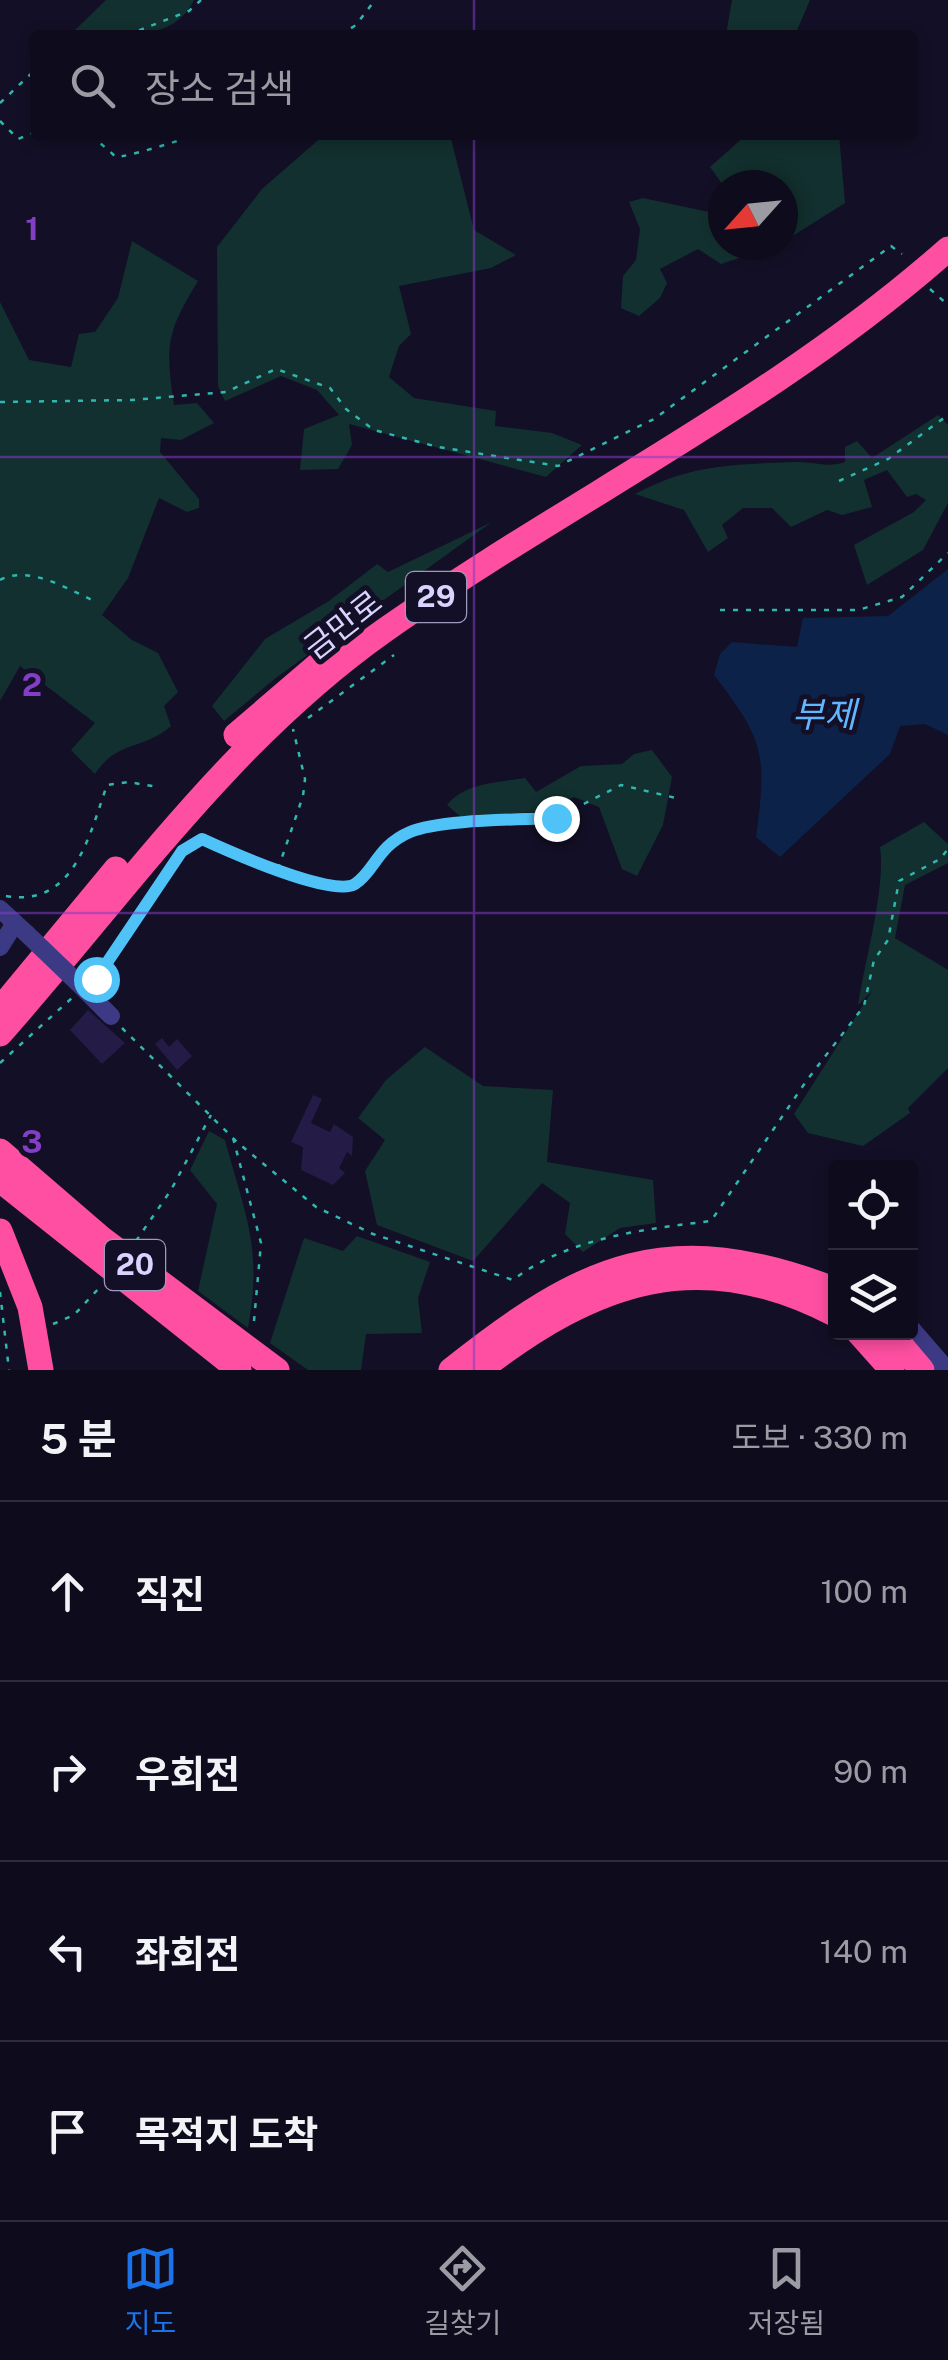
<!DOCTYPE html>
<html lang="ko">
<meta charset="utf-8">
<style>
body{margin:0;font-family:"Public Sans","Noto Sans KR",sans-serif;background:#171425;color:#f1f3f6}
.controls{position:absolute;right:30px;bottom:30px;display:grid;overflow:hidden;border-radius:10px;box-shadow:0 5px 15px #0003}
.controls button{width:90px;height:90px;display:grid;place-items:center;padding:0;border:0;border-bottom:2px solid #2e2b3b;background:#0e0b1c;color:#f1f3f6;font:50px sans-serif}
.compass{position:absolute;left:708px;top:170px;width:90px;height:90px;border-radius:50%;background:#0e0b1c;box-shadow:0 5px 15px #0003;rotate:243deg}
.stop{position:absolute;width:30px;height:30px;margin:-22px;border:8px solid #4fc3f7;border-radius:50%;background:#fff}
.stop.end{background:#4fc3f7;border-color:#fff;box-shadow:0 2px 10px #0008}
.list{margin:0;padding:0;list-style:none}
h2{display:flex;justify-content:space-between;align-items:center;height:130px;margin:0;padding:0 40px;font-size:42px}
h2 small{font-size:32px;font-weight:400;color:#9b9ba3}
.list li{display:grid;grid-template-columns:65px 1fr auto;gap:30px;align-items:center;box-sizing:border-box;height:180px;padding:0 40px;border-top:2px solid #2e2b3b}
.list b{display:block;font-size:38px;white-space:nowrap}
.list em{font-size:32px;font-style:normal;color:#9b9ba3}
.icon{flex:none;width:55px;height:55px;fill:none;stroke:currentColor;stroke-width:2;stroke-linecap:round;stroke-linejoin:round}
.map{position:relative;flex:none;width:948px;height:1370px;overflow:hidden}
.search{position:absolute;background:#0e0b1c;box-shadow:0 5px 15px #0003;left:30px;right:30px;top:30px;height:110px;display:flex;align-items:center;gap:25px;box-sizing:border-box;padding:0 35px;border-radius:10px;color:#9b9ba3;font-size:38px}
.sheet{height:850px;background:#0e0b1c}
nav{display:flex;justify-content:space-around;align-items:center;box-sizing:border-box;height:140px;border-top:2px solid #2e2b3b;background:#0e0b1c;font-size:28px;color:#9b9ba3}
nav a{display:grid;justify-items:center;gap:5px}
nav .on{color:#1a73e8}
.map>svg:first-child{display:block}
.green{fill:#12302f}
.water{fill:#0c2248}
.building{fill:#241b47}
.lines{fill:none;stroke-linecap:round;stroke-linejoin:round}
.path{stroke:#2fb8b0;stroke-width:2.5;stroke-dasharray:5 8;stroke-linecap:butt}
.minor{stroke:#3d3a85;stroke-width:18}
.highway{stroke:#ff4fa3;stroke-width:25}
.minor-bridge{stroke:#3d3a85;stroke-width:18}
.route{stroke:#4fc3f7;stroke-width:12}
.grid{fill:none;stroke:#843dc5;stroke-width:2.5;stroke-opacity:0.55}
.labels{text-anchor:middle;stroke-width:10;stroke-linejoin:round;paint-order:stroke}
.shield{fill:#130f26;stroke:#9e99be;stroke-width:2.5}
.shield-label{font-size:30px;font-weight:bold;fill:#d9d4ff}
.street-label{font-size:32px;fill:#d9d4ff;stroke:#130f26}
.water-label{font-size:35px;font-style:italic;fill:#62b6ff;stroke:#130f26}
.grid-label{font-size:32px;text-anchor:middle;font-weight:bold;fill:#843dc5;stroke:#130f26;stroke-width:10;stroke-linejoin:round;paint-order:stroke}
</style>
<div class="map">
<svg width="948" height="1370" viewBox="0 0 948 1370">
<rect width="100%" height="100%" fill="#130f26"/>
<path class="green" d="M106 0H194C174 42 122 35 82 35L75 30Z
M732 0H810L795 35H726Z
M324 135H450L474 230 516 255 491 268 399 286 411 334 399 346 389 377 414 398 496 411 495 426 552 433 582 445 546 477 349 424 352 445 338 469 300 470 304 429 339 415 317 390 281 376 225 401 218 386 217 247 262 189Z
M746 135H839L845 203 783 242V185H723L710 167Z
M643 198 723 215V245H778L721 264 698 249 660 269 667 283 660 298 639 316 621 308 623 276 636 260 640 229 629 202Z
M132 241 198 281C167 332 165 344 174 405L197 403 214 423 181 440 161 438 160 452 199 499V508L187 512 159 498 128 578 102 615 132 640 158 653 178 692 164 706 171 726C144 750 117 740 95 774L71 750 95 723 20 666 0 701V302L29 360 71 367 79 334 95 332 118 298Z
M938 415 948 425V503L923 550 867 585 854 545 914 512 926 500 916 494 907 497 887 470 864 480 872 507 842 515 827 510 791 527 772 508H743L722 525 728 538 708 552 684 510 635 494C690 464 736 464 798 462 815 462 829 468 845 462V447L857 441 872 458Z
M492 522 277 677 224 721 212 706 265 639 329 601 377 564 388 572Z
M652 750 672 777 663 825 637 876 622 869 599 807 574 797 548 811 461 817 447 805C466 782 498 783 525 778L536 792 581 766 622 764 634 754Z
M924 822 948 844V863L905 885 895 938 948 970V1068L908 1108 910 1113 863 1146 808 1133 794 1114 872 991 858 1005C865 961 886 886 880 847Z
M425 1047 483 1086 553 1090 547 1162 653 1180 656 1223 620 1228 583 1252 565 1234 570 1203 542 1183 473 1261 377 1225 365 1171 385 1140 358 1118 386 1080Z
M209 1131 225 1140C245 1214 263 1249 248 1328L198 1291 217 1204 190 1170Z
M357 1236 430 1262 418 1298 422 1333 366 1334 361 1370H308L270 1343 304 1238 343 1251Z"/>
<path class="water" d="M948 569V735L925 724 900 726 890 754 780 857 756 837C767 755 765 741 714 675L720 654 732 642 797 647 803 618 888 616Z"/>
<path class="building" d="M88 1010 125 1043 102 1064 70 1030Z
M162 1038 169 1047 177 1039 192 1056 177 1070 155 1044Z
M313 1095 322 1099 311 1123 330 1132 334 1124 353 1137 352 1156 347 1152 339 1168 345 1173 333 1185 301 1170 303 1147 291 1142Z"/>
<g class="lines">
<path class="path" d="M127 35 189 11 201 0
M340 35 356 25 375 0
M0 103 35 70
M0 121 18 139 35 132
M91 135 116 157C126 157 183 140 194 135
M930 289 948 305
M0 402 132 400 226 392 276 369 330 388 346 409 374 430 438 447 558 466 654 419 891 246 902 254
M839 481 888 459 948 415
M0 580C28 565 66 588 92 600
M720 610H858L902 597 948 553
M308 718 394 655
M278 869 303 796 305 779 293 729
M6 896C74 908 89 836 107 785L128 782 158 787
M95 980 181 851 202 839 265 869 343 889 357 883 378 852 412 831 556 818 621 785 680 799
M122 1028 238 1143 316 1207 373 1234 513 1280C567 1238 645 1229 711 1221L807 1080 864 1006 874 960 888 940 899 881 940 859 948 849
M0 1063 73 997
M233 1138 261 1243 254 1321
M136 1241 171 1190 211 1115
M0 1292 9 1370
M53 1324 74 1315 101 1286"/>
<path class="minor" d="M0 909 26 933
M0 947 15 923
M78 983 111 1016
M910 1327 947 1370"/>
<path class="highway" d="M236 735 327 657
M0 1009 116 869
M0 1034C125 893 229 740 385 630 570 500 778 400 948 249
M0 1151 101 1238 277 1370
M0 1180 239 1370
M0 1231 30 1307 41 1370
M858 1332 892 1370
M890 1332 922 1370
M451 1370C584 1264 668 1225 836 1290
M480 1370C595 1281 699 1243 836 1315"/>
<path class="minor-bridge" d="M26 933 78 983"/>
</g>
<g class="lines">
<path class="route" d="M96 979 182 851 202 839C228 851 333 898 355 884 375 871 377 846 410 832 440 819 520 820 556 818"/>
</g>
<path class="grid" d="M474 0V35M474 135V1370M0 457H948M0 913H948"/>
<g class="labels">
<g class="shield">
<rect x="406" y="572" width="60" height="50" rx="8"/>
<rect x="105" y="1240" width="60" height="50" rx="8"/>
</g>
<g class="shield-label">
<text x="436" y="607">29</text>
<text x="135" y="1275">20</text>
</g>
<g class="street-label">
<text transform="translate(343 625) rotate(-38)" y="11">금만로</text>
</g>
<g class="water-label">
<text x="824" y="727">부제</text>
</g>
</g>
<g class="grid-label">
<text x="32" y="240">1</text>
<text x="32" y="696">2</text>
<text x="32" y="1153">3</text>
</g>
</svg>
<div class="controls">
<button><svg class="icon" aria-label="locate" viewBox="0 0 24 24"><circle cx="12" cy="12" r="6"/><path d="M12 2v4M12 18v4M2 12h4M18 12h4"/></svg></button>
<button><svg class="icon" aria-label="layers" viewBox="0 0 24 24"><path d="M12 4l9 5-9 5-9-5zM3 14l9 5 9-5"/></svg></button>
</div>
<svg class="compass" viewBox="-18 -18 36 36"><path d="M0-13l5 13h-10z" fill="#e53935"/><path d="M0 13l5-13h-10z" fill="#9b9ba3"/></svg>
<div class="stop" style="left:96px;top:979px"></div>
<div class="stop end" style="left:556px;top:818px"></div>
<div class="search"><svg class="icon" aria-label="search" viewBox="0 0 24 24"><circle cx="10" cy="10" r="6"/><path d="M15 15l6 6"/></svg>장소 검색</div>
</div>
<section class="sheet">
<h2>5 분<small>도보 · 330 m</small></h2>
<ul class="list">
<li><svg class="icon" aria-label="ahead" viewBox="0 0 24 24"><path d="M12 20V5M6 11l6-6 6 6"/></svg><div><b>직진</b></div><em>100 m</em></li>
<li><svg class="icon" aria-label="right" viewBox="0 0 24 24"><path d="M7 20v-9h11M14 6l5 5-5 5"/></svg><div><b>우회전</b></div><em>90 m</em></li>
<li><svg class="icon" aria-label="left" viewBox="0 0 24 24"><path d="M17 20v-9H6M10 6l-5 5 5 5"/></svg><div><b>좌회전</b></div><em>140 m</em></li>
<li><svg class="icon" aria-label="arrive" viewBox="0 0 24 24"><path d="M6 21V4h12l-3 4 3 4H6"/></svg><div><b>목적지 도착</b></div></li>
</ul>
</section>
<nav>
<a class="on"><svg class="icon" aria-label="map" viewBox="0 0 24 24"><path d="M3 6l6-2 6 2 6-2v14l-6 2-6-2-6 2zM9 4v14M15 6v14"/></svg>지도</a>
<a><svg class="icon" aria-label="directions" viewBox="0 0 24 24"><path d="M12 3l9 9-9 9-9-9zM9 14v-3h6M13 9l2 2-2 2"/></svg>길찾기</a>
<a><svg class="icon" aria-label="saved" viewBox="0 0 24 24"><path d="M7 4h10v16l-5-4-5 4z"/></svg>저장됨</a>
</nav>
